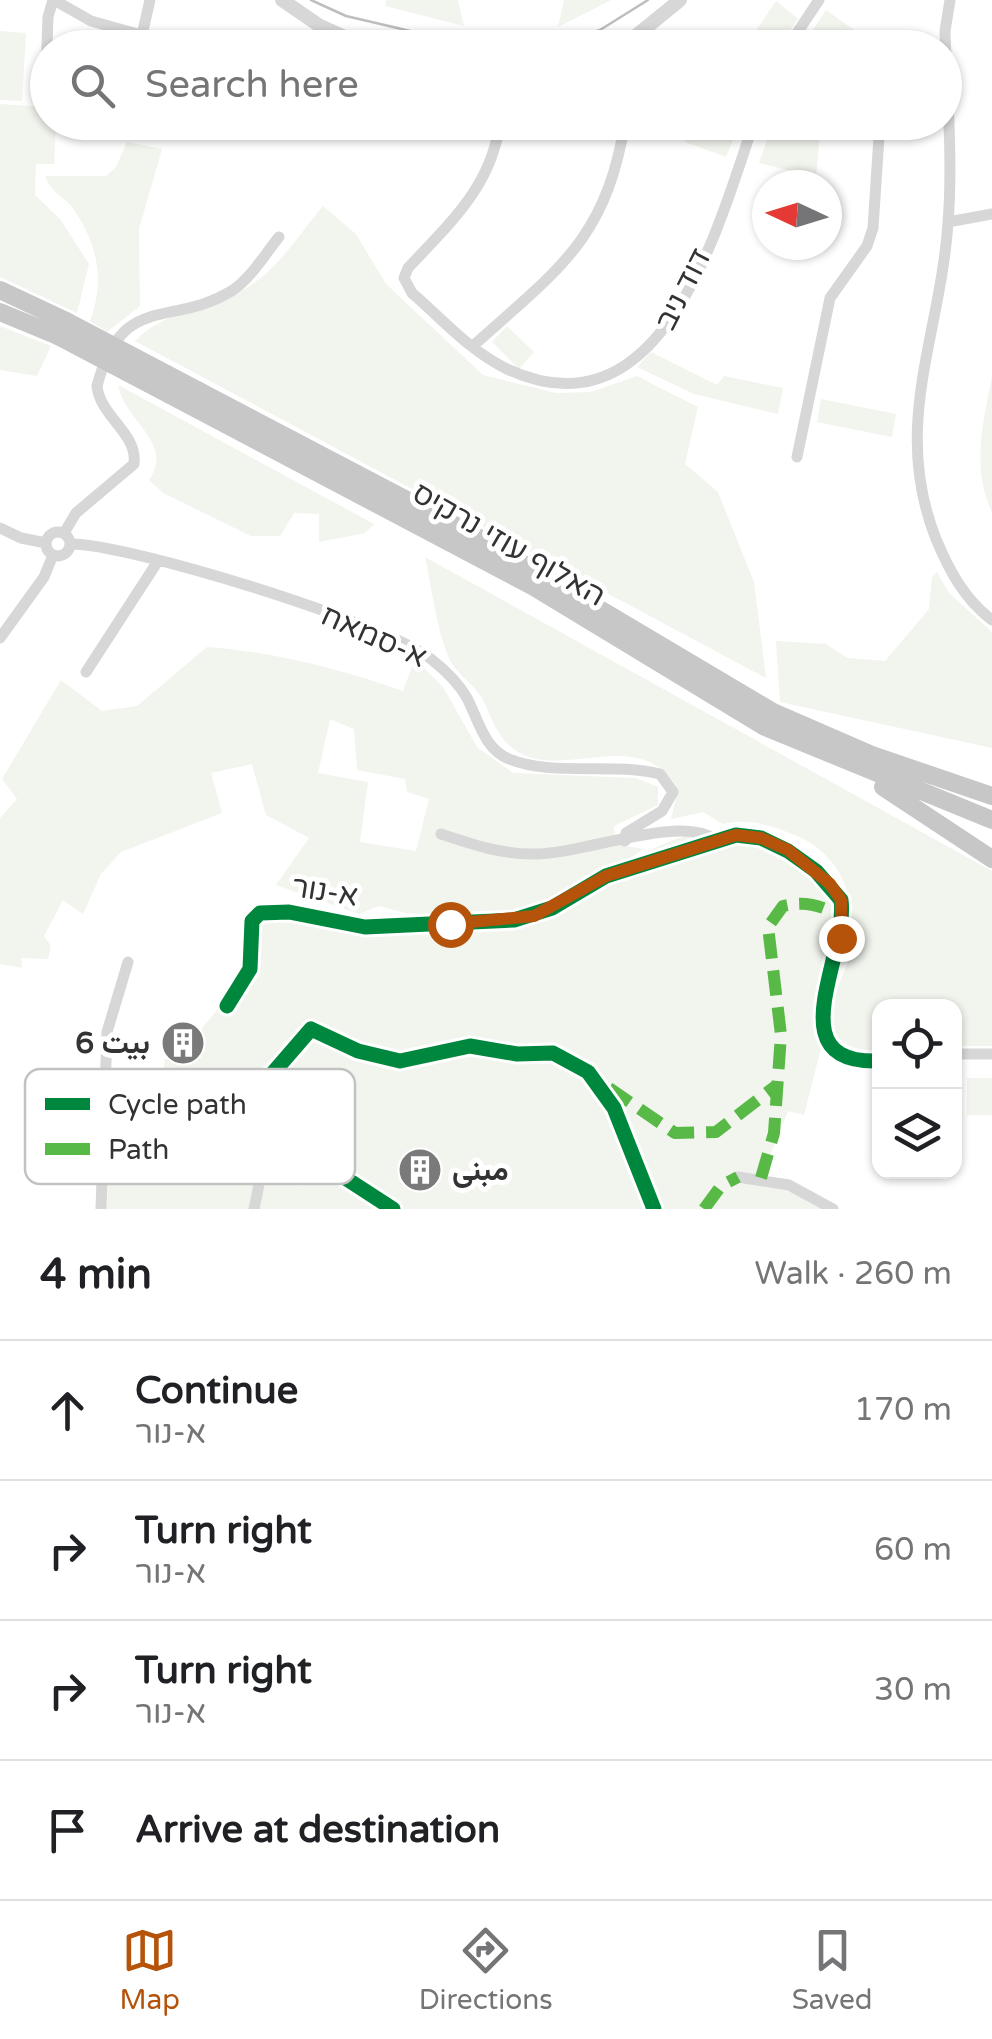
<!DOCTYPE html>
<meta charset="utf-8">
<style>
body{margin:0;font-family:"Varela Round",Vazirmatn,"Noto Sans Hebrew",sans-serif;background:#f6f6f6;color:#202124}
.controls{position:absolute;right:30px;bottom:30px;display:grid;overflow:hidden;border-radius:20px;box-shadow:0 2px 8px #0004}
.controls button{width:90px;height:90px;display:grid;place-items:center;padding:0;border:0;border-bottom:2px solid #e0e0e0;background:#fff;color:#202124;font:50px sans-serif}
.compass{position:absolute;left:752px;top:170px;width:90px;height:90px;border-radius:50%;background:#fff;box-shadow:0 2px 8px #0004;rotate:274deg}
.stop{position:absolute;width:30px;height:30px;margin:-22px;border:8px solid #b45309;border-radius:50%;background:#fff}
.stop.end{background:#b45309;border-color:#fff;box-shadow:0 2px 10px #0008}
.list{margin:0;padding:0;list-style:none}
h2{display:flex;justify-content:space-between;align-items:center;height:130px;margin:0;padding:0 40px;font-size:42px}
h2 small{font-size:32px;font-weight:400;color:#757577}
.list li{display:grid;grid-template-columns:65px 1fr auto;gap:30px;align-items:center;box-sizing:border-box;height:140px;padding:0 40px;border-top:2px solid #e0e0e0}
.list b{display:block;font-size:38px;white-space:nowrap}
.list p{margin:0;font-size:32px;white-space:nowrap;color:#757577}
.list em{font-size:32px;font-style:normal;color:#757577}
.icon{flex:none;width:55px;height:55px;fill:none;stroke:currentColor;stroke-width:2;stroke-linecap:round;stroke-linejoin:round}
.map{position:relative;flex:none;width:992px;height:1209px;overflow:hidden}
.search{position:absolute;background:#fff;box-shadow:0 2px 8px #0004;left:30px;right:30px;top:30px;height:110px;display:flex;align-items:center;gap:25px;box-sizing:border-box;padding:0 35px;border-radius:55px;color:#757577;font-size:38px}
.sheet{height:690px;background:#fff}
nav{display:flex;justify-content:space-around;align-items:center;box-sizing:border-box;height:140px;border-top:2px solid #e0e0e0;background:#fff;font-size:28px;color:#757577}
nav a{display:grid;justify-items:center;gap:5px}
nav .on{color:#b45309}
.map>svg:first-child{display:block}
.green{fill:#f1f5ed;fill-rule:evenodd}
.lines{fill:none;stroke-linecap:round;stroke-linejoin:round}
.minor{stroke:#d7d7d7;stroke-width:11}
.tertiary{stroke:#d7d7d7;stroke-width:14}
.trunk{stroke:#c7c7c7;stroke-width:18}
.tram{stroke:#bebebe;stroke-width:2.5}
.trunk-bridge{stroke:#c7c7c7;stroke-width:18}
.quiet{stroke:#58b947;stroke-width:12;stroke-dasharray:25 12;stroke-linecap:butt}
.cycleway-casing{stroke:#fff;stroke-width:21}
.cycleway{stroke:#00873e;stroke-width:15}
.route{stroke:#b45309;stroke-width:12}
.labels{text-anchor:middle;stroke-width:10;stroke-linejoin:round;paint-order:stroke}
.street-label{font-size:30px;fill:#333;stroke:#fff}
.poi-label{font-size:30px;font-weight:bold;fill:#333;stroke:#fff;text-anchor:end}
.key{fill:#fff;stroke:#c2c2c2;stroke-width:2.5}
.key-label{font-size:28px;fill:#333}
</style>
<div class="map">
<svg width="992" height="1209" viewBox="0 0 992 1209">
<rect width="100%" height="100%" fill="#fff"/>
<path class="green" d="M386 0H458L464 26 385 6Z
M564 0H611L558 27Z
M776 1 798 19 779 47H732L733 43 745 47Z
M826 10 878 47H833L811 33Z
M0 31 26 33 22 101 0 100Z
M0 104 47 107 48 122 56 123 54 164H36L35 195 60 219 89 264 77 313 0 277Z
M689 123H740L726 157 685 142Z
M773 123H821L816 177 759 163Z
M127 142 162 149 139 229 140 306 107 332 90 321C105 281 98 245 74 210 64 195 52 195 45 176H106L116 167Z
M323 206 356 234 386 284 483 375 556 393 591 392 637 376 698 407 685 464 718 492 754 582 766 678 135 341C166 309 211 309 248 287 279 268 300 233 323 206Z
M0 326 51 346 37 376 0 370Z
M507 326 534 352 519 369 492 342Z
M651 352 717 385 724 376 783 388 778 414 694 394 637 367Z
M992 376V512C971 467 983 424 992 376Z
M118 385 374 524 365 533 319 542V514L294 513 280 536H251L163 493 149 480C175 443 125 422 118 385Z
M821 399 896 414 892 437 817 422Z
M425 557 992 871V1046H955L954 1006H880L879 1050C851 1052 829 1042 832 1008 833 991 845 974 849 958 860 909 846 857 797 836 771 825 750 818 723 824L703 812 671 819 678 790C641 722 563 783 515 750 496 737 492 717 482 698 473 683 454 672 448 656 436 626 432 589 425 557Z
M937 572 949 593 992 632V748L780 702 776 641 826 644 848 658 885 661 929 609 932 577Z
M207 647C275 652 339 669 403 691L415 659 443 687 477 747 513 773 636 778 658 787V805L614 826 616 844 644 849 616 867C638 858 665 840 688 836 740 828 812 858 841 900L824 1036 804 1115 788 1111 763 1173 742 1176 799 1190 833 1209H107L109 1105 158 1109 165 1059 198 1061 202 1028 256 964 249 922 252 911C307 889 339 942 389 915L419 924 477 917 405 913 379 906 359 914 276 885 309 838 266 815 252 764 211 773 222 813 121 852 101 874 83 914 63 900 44 936 51 946 48 959 21 958 22 968 0 964V818L17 799 2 779 61 680 102 711 137 706ZM330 719 354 729 357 770 405 779 407 792 429 799 416 851 360 842 368 782 318 773Z
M967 1078H992V1115H967Z"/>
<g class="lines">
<path class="minor" d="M54 0 91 21 141 35
M950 0 945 31C947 94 953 160 948 223 940 338 891 425 936 539 949 570 964 599 992 620
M139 48 150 0
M787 48 819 0
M45 99 48 17 53 0
M139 122V129
M500 122C492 186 450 223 408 268L404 278 412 293C441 318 471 352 507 369 662 441 718 228 754 122
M948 222 992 214
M473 346C557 270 606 241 625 122
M797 457 830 298 867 246 873 228 880 122
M0 528 21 538 46 543
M46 544a12 12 0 1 1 24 0a12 12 0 1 1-24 0Z
M64 533 76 513 134 464C138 433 100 417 97 386 122 290 171 329 233 290 251 278 265 254 279 237
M70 544C127 543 388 624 431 659 445 670 458 682 467 698 478 719 484 749 509 759 555 777 612 762 660 774L673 792 662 811 626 833 625 841
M0 638 44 577 53 555
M86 672 158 561
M441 834C471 844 500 854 532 854 579 856 680 813 716 840
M227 1006 250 969 252 921 260 913 289 912 365 927 514 920 552 908 606 876 736 835 761 838 788 851 816 871 841 900C849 956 775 1065 880 1061
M954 1054H992
M738 1177 789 1185 833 1209
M101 1209 107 1032 128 962
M254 1209 262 1170
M393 1209 336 1172 299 1175 262 1170 225 1143 222 1109 240 1090 272 1074 311 1029 358 1051 400 1061 470 1046 517 1054 553 1053 588 1072 614 1108 654 1209"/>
<path class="tertiary" d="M282 0 320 26 369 48
M621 48 680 0"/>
<path class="trunk" d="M0 290 66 321
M0 312 58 336
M199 391 483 540 773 712 872 755 992 796
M191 406 534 587 765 727 992 820
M883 787 992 859"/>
<path class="tram" d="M311 0 346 16 483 48
M552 48 600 30 648 0"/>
<path class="trunk-bridge" d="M66 321 199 391
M58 336 191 406"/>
<path class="quiet" d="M609 1088 675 1133 716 1132 777 1085
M761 1178 774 1133 781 1035 768 927 783 906C808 900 821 906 843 917
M704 1209 721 1186 738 1177"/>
<defs>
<path id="cycleway" d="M227 1006 250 969 252 921 260 913 289 912 365 927 514 920 552 908 606 876 736 835 761 838 788 851 816 871 841 900C849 956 775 1065 880 1061
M393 1209 336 1172 299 1175 262 1170 225 1143 222 1109 240 1090 272 1074 311 1029 358 1051 400 1061 470 1046 517 1054 553 1053 588 1072 614 1108 654 1209"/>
</defs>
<use href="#cycleway" class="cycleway-casing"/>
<use href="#cycleway" class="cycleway"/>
</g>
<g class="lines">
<path class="route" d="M450 924 534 916 606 876 736 835 761 838 788 850 830 884 841 900V938"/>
</g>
<defs>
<symbol id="building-disc" viewBox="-11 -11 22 22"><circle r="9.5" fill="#7a7a7a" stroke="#fff"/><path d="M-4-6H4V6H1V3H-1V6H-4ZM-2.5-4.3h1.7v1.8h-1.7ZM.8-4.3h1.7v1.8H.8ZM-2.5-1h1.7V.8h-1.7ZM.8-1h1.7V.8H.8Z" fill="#fff"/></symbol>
</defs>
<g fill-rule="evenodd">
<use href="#building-disc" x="158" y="1018" width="50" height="50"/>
<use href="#building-disc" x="395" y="1145" width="50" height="50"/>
</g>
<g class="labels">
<g class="street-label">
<text transform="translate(683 289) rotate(-63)" y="10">דוד ניב</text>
<text transform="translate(509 544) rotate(30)" y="10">האלוף עוזי נרקיס</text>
<text transform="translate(374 636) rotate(24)" y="10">א-סמאח</text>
<text transform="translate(325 891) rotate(9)" y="10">א-נור</text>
</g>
<g class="poi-label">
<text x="150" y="1053">بيت 6</text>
<text x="452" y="1180" text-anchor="start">مبنى</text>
</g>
</g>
<rect x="25" y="1069" width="330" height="115" rx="15" class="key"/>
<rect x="45" y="1098" width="45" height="12" fill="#00873e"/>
<rect x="45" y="1143" width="45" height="12" fill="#58b947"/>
<g class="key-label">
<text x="108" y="1114">Cycle path</text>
<text x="108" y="1159">Path</text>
</g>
</svg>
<div class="controls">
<button><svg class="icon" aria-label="locate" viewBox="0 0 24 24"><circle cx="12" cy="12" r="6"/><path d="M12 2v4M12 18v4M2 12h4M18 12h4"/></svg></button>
<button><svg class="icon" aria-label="layers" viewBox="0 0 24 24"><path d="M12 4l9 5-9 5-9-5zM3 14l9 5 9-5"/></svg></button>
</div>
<svg class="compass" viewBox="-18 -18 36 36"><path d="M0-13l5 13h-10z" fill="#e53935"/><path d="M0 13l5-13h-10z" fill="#757577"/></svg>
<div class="stop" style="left:450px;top:924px"></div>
<div class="stop end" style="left:841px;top:938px"></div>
<div class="search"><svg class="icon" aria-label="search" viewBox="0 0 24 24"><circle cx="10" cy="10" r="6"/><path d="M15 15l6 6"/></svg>Search here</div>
</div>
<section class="sheet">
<h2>4 min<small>Walk · 260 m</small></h2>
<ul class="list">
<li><svg class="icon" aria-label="ahead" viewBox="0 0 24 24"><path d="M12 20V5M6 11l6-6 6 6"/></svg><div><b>Continue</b><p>א-נור</p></div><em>170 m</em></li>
<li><svg class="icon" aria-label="right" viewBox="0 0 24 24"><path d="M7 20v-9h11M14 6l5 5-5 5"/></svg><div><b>Turn right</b><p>א-נור</p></div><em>60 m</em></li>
<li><svg class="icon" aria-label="right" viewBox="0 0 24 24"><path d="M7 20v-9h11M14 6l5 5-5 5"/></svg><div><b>Turn right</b><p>א-נור</p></div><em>30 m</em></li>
<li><svg class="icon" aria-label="arrive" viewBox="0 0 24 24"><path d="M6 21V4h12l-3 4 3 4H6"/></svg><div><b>Arrive at destination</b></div></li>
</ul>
</section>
<nav>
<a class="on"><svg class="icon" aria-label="map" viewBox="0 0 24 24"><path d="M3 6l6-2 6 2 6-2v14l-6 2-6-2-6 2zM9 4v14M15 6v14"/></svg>Map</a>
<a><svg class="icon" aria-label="directions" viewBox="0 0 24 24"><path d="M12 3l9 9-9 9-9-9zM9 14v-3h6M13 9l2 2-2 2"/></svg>Directions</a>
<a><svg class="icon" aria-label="saved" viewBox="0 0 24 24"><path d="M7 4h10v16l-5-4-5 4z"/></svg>Saved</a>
</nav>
